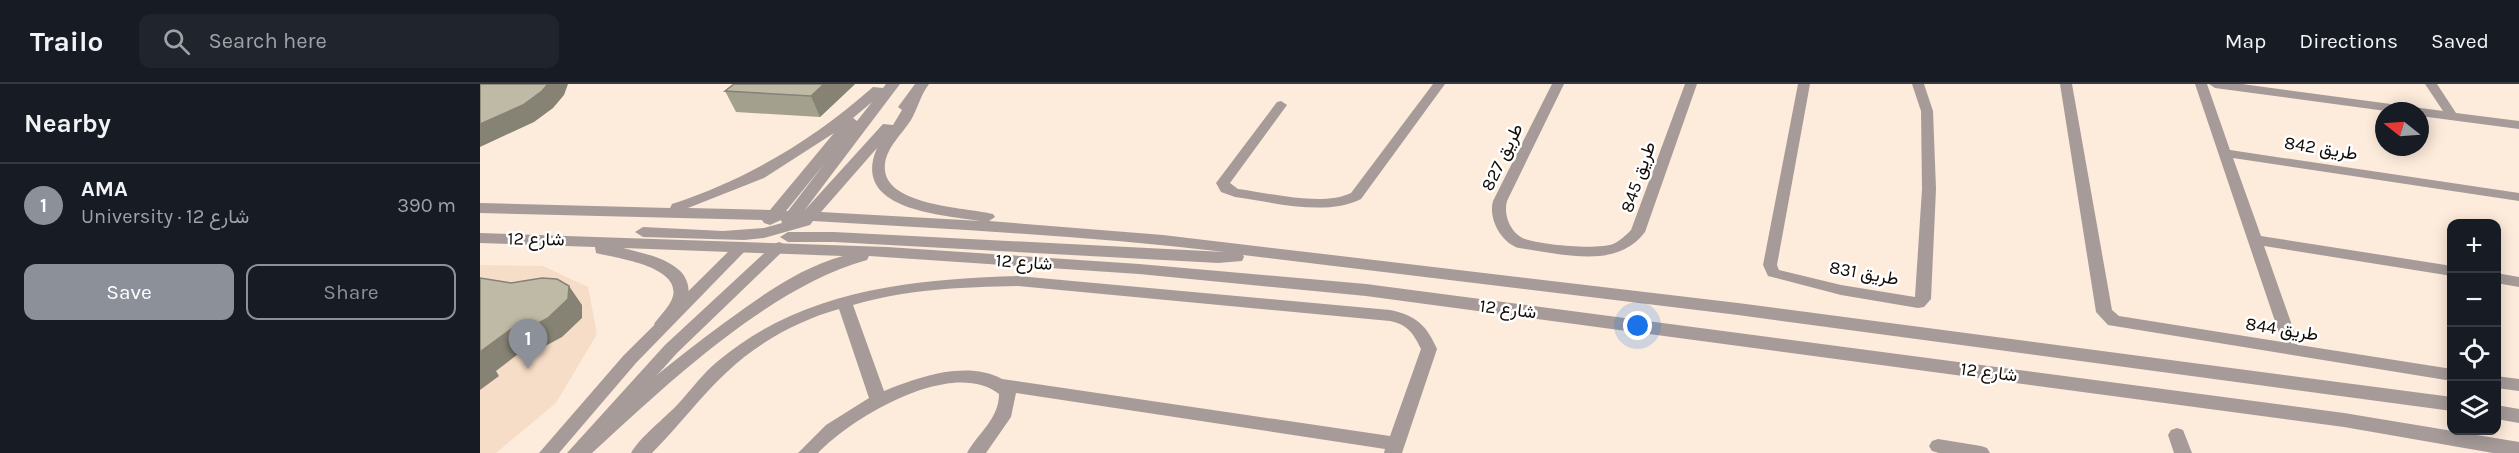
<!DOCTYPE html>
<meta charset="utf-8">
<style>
body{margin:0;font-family:Karla,Vazirmatn,sans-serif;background:#20242c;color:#f1f3f6}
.controls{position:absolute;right:18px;bottom:18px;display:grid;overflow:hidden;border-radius:12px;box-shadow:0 3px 15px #0003}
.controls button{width:54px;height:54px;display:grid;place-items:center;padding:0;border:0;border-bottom:2px solid #363941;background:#171b24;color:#f1f3f6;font:30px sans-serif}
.compass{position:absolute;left:1895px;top:18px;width:54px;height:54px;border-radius:50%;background:#171b24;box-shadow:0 3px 15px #0003;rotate:287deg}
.you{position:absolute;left:1158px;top:242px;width:21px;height:21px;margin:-15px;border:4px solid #fff;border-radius:50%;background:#1a73e8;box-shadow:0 0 0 9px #1a73e833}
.badge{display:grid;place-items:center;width:39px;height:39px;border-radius:50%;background:#8c9099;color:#fff;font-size:20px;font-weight:700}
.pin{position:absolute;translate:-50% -50px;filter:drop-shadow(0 2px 3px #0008)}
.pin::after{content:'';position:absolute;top:32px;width:21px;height:18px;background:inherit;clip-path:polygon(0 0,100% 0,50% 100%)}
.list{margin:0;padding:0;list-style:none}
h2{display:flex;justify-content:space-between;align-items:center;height:78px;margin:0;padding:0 24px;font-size:26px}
h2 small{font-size:20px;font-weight:400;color:#9ea1a6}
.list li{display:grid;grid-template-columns:39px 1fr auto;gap:18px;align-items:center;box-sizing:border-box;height:84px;padding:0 24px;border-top:2px solid #363941}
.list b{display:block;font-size:22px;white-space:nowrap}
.list p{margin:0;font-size:20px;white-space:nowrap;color:#9ea1a6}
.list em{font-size:20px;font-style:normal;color:#9ea1a6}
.actions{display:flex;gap:12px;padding:18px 24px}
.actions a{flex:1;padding:14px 0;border:2px solid #8c9099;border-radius:12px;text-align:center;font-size:21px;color:#8c9099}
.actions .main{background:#8c9099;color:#fff}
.icon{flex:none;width:33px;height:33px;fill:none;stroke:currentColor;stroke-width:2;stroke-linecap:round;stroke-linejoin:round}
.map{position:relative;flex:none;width:2039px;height:369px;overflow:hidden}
header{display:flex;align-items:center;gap:36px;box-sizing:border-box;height:84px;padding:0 30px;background:#171b24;border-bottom:2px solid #363941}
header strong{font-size:28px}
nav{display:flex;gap:33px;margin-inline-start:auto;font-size:21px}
.search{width:420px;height:54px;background:#20242c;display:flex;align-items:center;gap:15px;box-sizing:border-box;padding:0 21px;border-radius:12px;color:#9ea1a6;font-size:22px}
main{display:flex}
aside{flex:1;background:#171b24}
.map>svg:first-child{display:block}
.built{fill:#f6ddc8}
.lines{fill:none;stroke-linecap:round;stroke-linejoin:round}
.minor{fill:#a69b99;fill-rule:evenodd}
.tertiary{fill:#a69b99;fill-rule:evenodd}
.wall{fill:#a4a08e}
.shaded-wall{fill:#868274}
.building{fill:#bfbaa5;stroke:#868274;stroke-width:1.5}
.labels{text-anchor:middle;stroke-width:5;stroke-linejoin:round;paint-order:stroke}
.street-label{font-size:18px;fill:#120c07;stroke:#fff}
</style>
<header>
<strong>Trailo</strong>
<div class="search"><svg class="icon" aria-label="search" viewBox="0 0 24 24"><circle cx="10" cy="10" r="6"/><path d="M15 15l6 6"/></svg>Search here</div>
<nav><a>Map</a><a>Directions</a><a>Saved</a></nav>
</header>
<main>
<aside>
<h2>Nearby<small></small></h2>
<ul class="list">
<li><span class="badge">1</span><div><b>AMA</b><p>University · شارع 12</p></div><em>390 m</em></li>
</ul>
<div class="actions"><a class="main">Save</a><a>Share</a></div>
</aside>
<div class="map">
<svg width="2039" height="369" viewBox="0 0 2039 369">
<rect width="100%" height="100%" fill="#fdebdb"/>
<path class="built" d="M0 181 63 182 108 203 117 250 76 319 16 369H0Z"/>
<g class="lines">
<path class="minor" d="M953 0H965L881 115C846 133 793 118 755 113L741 108 736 99 797 18 801 17 807 21 750 99 758 105C790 109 842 123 871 109Z
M1072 0H1084L1027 117C1023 131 1031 150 1045 155 1063 161 1116 166 1133 160 1140 157 1146 151 1151 146L1205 0H1217L1165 148C1136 187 1080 169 1039 164 1021 159 1008 134 1013 117Z
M1318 0H1330L1297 181 1299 186 1361 201 1435 213 1442 105 1441 27 1432 0H1444L1453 27 1456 105 1451 215 1444 223 1438 224 1361 211 1288 192 1283 181Z
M1580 0H1592L1632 226 1639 232 1802 258 1715 0H1727L1750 66 2039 109V117L1753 74 1781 152 1972 182V192L1784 162 1819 261 1972 285V297L1628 241 1616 228Z
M1729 0H1762L1963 27 1945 0H1957L1976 29 2039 37V45L1940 32V27H1906L1735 4Z
M261 158 266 160 268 163 266 166 156 279 79 369H59L144 271 256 160Z
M299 158 304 160 306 163 304 166 197 269 107 369H87L185 261 294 160Z
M2016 189 2039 193V203L2016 199Z
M538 192 910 226C936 231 947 242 957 265L922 369H904L905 365 536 309 531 333 506 369H487C498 349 519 335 519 310 473 273 372 333 338 369H318L346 341 389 314 359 225C319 236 277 259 247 288 220 313 198 343 172 369H151C160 353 185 334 198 320 211 306 223 289 238 277 322 206 432 195 538 192ZM538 202 910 237C927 240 934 250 941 265L910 352 522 295C486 276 439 293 404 307L373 221C426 205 483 203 538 202Z
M2016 292 2039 295V307L2016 304Z
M1697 344 1703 346 1712 369H1694L1688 351 1691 346Z
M1458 355 1501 362 1507 364 1510 369H1459L1452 367 1449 362 1452 357Z"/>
<path class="tertiary" d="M406 0H420L324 127 403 40 413 41 422 26 418 23 435 0H449C440 12 438 24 431 36 422 50 407 63 405 80 400 122 485 123 513 130L515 133 509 137 683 151 1258 219 1972 313V327L1258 231 763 171 764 173 762 177 738 179 354 158H308L300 153 308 148H354L745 168C608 152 471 145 333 137L330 141 284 154 264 156 163 153 155 148 163 143 243 147 284 144 302 139 301 136 290 141 284 139 282 136 0 129V119L190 124 192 120C268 95 333 56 393 3L403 4ZM392 18 377 37 373 34ZM354 49 290 126 208 124 284 94ZM397 64C370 126 461 131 501 137L341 128ZM345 79 308 127H306Z
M0 149 407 163 659 180 886 200 1864 329 2039 358V369H2013L1864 343 886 212 659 190 389 172 387 176C289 203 186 301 112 369H89L92 364C141 320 191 278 244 239 281 212 319 184 363 172L143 164C161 169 185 173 199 186 223 207 197 250 177 244L174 240C180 231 190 223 193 212 200 182 136 174 116 169L115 163 0 159Z
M2016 321 2039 325V339L2016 335Z"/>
</g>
<path class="wall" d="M254 0H375L340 33 256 28 245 7Z"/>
<path class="shaded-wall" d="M68 0H88L84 11 73 24 54 38 0 63V40Z
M344 0H375L340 33 331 12Z
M89 202 102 221V234L82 253 56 267 51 260 16 287 19 292 0 306V268Z"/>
<path class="building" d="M0 0H68L62 7 43 21 0 40Z
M254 0H344L331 12 245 7Z
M0 194 31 199 62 194 77 195 89 202 88 215 68 234 42 248V237L0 268Z"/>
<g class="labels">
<g class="street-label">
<text transform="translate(1841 64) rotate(9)" y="6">طريق 842</text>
<text transform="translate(1022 73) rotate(-64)" y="6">طريق 827</text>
<text transform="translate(1158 93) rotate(-71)" y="6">طريق 845</text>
<text transform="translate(56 155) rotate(1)" y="6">شارع 12</text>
<text transform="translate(544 178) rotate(4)" y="6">شارع 12</text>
<text transform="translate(1384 189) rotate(10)" y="6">طريق 831</text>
<text transform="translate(1028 225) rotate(7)" y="6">شارع 12</text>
<text transform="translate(1802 245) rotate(9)" y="6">طريق 844</text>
<text transform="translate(1509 288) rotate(7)" y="6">شارع 12</text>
</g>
</g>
</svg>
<div class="controls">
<button>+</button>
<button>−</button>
<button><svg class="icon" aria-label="locate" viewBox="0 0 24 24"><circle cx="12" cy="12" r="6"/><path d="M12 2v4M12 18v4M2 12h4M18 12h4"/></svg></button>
<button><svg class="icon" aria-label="layers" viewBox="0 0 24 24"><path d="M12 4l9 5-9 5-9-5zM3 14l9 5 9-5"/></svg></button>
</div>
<svg class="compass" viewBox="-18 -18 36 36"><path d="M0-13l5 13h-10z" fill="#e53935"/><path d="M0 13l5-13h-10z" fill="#9ea1a6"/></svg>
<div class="you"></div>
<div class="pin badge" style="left:48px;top:285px">1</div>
</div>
</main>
